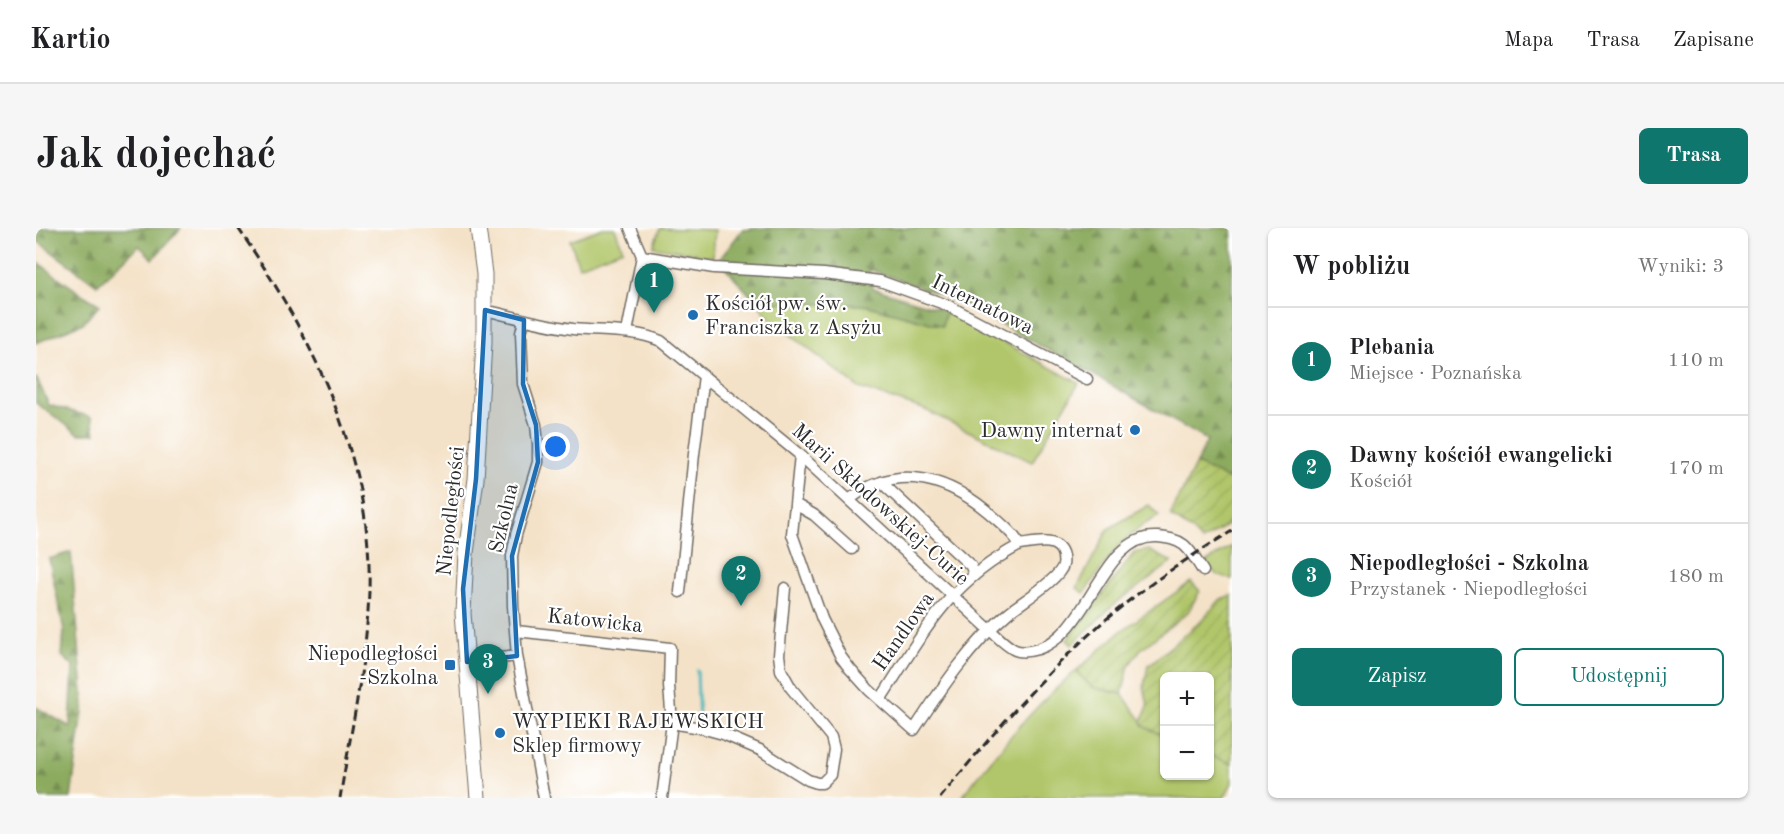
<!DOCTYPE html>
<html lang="pl">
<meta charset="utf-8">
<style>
body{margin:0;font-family:"Old Standard TT",serif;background:#f6f6f6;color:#202124}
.controls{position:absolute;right:18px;bottom:18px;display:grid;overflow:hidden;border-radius:9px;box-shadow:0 2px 4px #0004}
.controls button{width:54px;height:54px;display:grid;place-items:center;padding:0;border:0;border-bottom:2px solid #e0e0e0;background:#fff;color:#202124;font:30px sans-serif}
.you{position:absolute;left:520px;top:219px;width:21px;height:21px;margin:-15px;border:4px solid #fff;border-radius:50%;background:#1a73e8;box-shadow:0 0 0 9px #1a73e833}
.badge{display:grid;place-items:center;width:39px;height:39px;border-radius:50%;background:#0f766e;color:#fff;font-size:20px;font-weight:700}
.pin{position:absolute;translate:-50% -50px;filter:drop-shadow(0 2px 3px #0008)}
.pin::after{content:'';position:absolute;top:32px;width:21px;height:18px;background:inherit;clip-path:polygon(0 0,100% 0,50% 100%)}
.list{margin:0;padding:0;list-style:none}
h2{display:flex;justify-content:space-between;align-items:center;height:78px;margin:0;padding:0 24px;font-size:26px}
h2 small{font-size:20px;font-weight:400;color:#757577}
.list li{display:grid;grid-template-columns:39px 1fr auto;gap:18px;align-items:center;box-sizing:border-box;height:108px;padding:0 24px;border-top:2px solid #e0e0e0}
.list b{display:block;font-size:22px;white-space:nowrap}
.list p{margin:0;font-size:20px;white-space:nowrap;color:#757577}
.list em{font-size:20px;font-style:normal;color:#757577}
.actions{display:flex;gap:12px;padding:18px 24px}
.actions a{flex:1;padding:14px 0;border:2px solid #0f766e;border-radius:9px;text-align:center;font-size:21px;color:#0f766e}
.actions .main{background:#0f766e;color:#fff}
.map{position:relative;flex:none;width:1196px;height:570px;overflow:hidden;border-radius:9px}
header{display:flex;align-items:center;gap:36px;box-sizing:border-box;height:84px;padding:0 30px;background:#fff;border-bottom:2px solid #e0e0e0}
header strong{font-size:28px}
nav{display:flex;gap:33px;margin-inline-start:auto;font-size:21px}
.intro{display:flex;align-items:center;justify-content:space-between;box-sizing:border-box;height:144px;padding:0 36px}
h1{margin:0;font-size:42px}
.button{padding:15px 27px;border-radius:9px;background:#0f766e;color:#fff;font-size:21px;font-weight:700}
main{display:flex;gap:36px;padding:0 36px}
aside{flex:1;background:#fff;border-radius:9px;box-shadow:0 2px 4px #0004}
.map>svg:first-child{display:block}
.green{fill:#b1c66b;stroke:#6e784b;stroke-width:1.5}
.forest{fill:url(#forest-firs);stroke:#5c6b45;stroke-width:1.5}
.garden{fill:url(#garden-furrows);stroke:#6e784b;stroke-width:1.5}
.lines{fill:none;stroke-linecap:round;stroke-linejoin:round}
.stream{stroke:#45b5bc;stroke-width:3}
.minor-casing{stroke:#716b62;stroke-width:13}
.secondary-casing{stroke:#716b62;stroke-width:17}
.minor{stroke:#fff;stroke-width:10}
.secondary{stroke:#fff;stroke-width:15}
.rail{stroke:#2b2b2b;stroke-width:3;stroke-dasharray:9 4.5;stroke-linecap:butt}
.marked{fill:#1f6fb2;fill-opacity:0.2;stroke:#1f6fb2;stroke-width:4.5;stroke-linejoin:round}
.poi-dot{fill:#1f6fb2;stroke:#fff;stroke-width:2}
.labels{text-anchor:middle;stroke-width:4.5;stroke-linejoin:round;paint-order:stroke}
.poi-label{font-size:21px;fill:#2b2b2b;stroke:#fff;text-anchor:start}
.street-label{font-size:21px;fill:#2b2b2b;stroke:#fff}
</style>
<header>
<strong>Kartio</strong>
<nav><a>Mapa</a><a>Trasa</a><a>Zapisane</a></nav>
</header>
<div class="intro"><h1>Jak dojechać</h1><a class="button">Trasa</a></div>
<main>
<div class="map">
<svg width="1196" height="570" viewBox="0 0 1196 570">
<defs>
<pattern id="forest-firs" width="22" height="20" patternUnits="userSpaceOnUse" patternTransform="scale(1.5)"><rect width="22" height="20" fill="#8cab5f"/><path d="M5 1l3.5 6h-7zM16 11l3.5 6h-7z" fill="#738b4f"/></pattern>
<pattern id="garden-furrows" width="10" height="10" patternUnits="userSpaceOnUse" patternTransform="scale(1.5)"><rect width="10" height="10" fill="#b1c66b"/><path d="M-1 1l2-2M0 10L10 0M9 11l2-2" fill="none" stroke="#98aa5d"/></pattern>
</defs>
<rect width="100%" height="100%" fill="#fff"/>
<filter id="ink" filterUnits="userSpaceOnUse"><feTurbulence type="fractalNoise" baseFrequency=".0167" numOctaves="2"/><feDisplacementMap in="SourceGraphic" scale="12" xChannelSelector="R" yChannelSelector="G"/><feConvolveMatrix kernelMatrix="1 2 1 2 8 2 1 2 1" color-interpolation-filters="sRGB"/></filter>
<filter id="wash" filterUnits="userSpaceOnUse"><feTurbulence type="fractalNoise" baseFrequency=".008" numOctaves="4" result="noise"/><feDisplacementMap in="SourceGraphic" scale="24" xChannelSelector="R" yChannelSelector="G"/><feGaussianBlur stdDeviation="1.35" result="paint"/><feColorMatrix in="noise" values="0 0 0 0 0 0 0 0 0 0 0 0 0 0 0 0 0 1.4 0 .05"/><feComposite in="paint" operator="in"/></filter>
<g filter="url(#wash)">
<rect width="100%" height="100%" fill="#f4e2c8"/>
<path class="green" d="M567 0H579L587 21 543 38 534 12Z
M624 0 679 2 677 29 660 26 659 31H657L658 25 617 19Z
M720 74 829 77 906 98 910 83 1043 155 996 234 887 181 823 160 738 94Z
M1113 277 1123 288 1107 297 1082 318 1048 365 1041 360 1072 301Z
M1196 318V351C1183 350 1177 344 1169 335Z
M1040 443 1056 459 1086 466 1106 493 1107 498 1128 508V548H1174V527L1196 536V555L1188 570H925C960 525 996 479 1040 443Z"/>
<path class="forest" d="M0 0H145L117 31 103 18 61 57 0 12Z
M726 0H1196V253L1160 236 1171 212 1051 143 921 73 833 41 837 60 910 83 906 98 829 77 720 74 683 32 706 2Z
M0 33 44 65 64 77 47 95 0 115Z
M0 149 13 177 56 189 59 206H43L0 175Z
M35 324 48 476 35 570H0V479L34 499 37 438 26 428 28 402 13 331Z"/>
<path class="garden" d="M1160 236 1196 253V294L1166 313 1154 301 1134 288Z
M1113 322 1136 334 1076 378 1036 417 1031 412 1098 325Z
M1155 354 1164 363 1152 384 1104 422 1093 437 1086 466 1056 459 1040 443 1085 403Z
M1196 367V536L1174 527V448H1128V508L1107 498 1106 493 1112 478 1108 458 1112 438 1165 393 1185 371Z"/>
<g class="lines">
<path class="stream" d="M661 442 663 497"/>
</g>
</g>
<g filter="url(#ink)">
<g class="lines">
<defs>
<path id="minor" d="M606 28 678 40 788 46 844 53 911 77 1051 151
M449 82C478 89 507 97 537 101 567 104 596 101 625 113L764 227 954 402C961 408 970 418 979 422 986 425 995 423 1002 421 1055 404 1066 305 1122 309 1131 310 1140 311 1148 317 1156 324 1161 334 1167 343
M488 92 485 105 487 156 500 197 502 216V234L480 307 476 328 477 378 481 428 508 570
M591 104 606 28 594 0
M764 227 756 306 786 391 805 429 814 441 833 462 878 502C905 461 934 417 972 385 984 375 1024 351 1027 337 1028 335 1027 331 1027 328 1023 308 999 315 984 317 978 306 968 298 959 290 916 251 862 232 813 272
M845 254 935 338 938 348
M759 276 778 287 816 321
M644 364 658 226 668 148
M480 403 634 420 633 458 636 495 626 570
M431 434 481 428
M844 472C887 406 911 355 984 317
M636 495 665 500 687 506 724 522 772 552 781 555H786L794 547 798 521 795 509 755 460 745 442 743 427 749 360"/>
<path id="secondary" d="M442 570 427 385 430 325 440 251 448 115V46L442 0"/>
</defs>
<use href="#minor" class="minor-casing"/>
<use href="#secondary" class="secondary-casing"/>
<use href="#minor" class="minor"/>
<use href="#secondary" class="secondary"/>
<path class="rail" d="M202 0C275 106 337 230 333 362 331 432 315 502 304 570
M904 570C948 516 994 462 1045 414 1090 371 1143 335 1196 303"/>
</g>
</g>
<path class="marked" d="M449 82 488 92 487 156 500 197 502 234 476 328 481 428 431 434 427 361 440 251Z"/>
<g class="poi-dot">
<circle cx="657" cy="87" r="6"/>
<circle cx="1099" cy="202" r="6"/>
<rect x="408" y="431" width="12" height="12" rx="3"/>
<circle cx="464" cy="505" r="6"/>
</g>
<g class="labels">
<g class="poi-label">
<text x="669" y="82">Kościół pw. św.<tspan x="669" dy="24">Franciszka z Asyżu</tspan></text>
<text x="1087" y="209" text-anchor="end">Dawny internat</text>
<text x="402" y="432" text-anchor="end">Niepodległości<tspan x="402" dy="24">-Szkolna</tspan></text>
<text x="476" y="500">WYPIEKI RAJEWSKICH<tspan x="476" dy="24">Sklep firmowy</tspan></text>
</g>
<g class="street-label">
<text transform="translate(947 76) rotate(26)" y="7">Internatowa</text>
<text transform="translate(845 276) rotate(42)" y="7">Marii Skłodowskiej-Curie</text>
<text transform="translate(414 283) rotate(-84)" y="7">Niepodległości</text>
<text transform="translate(467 290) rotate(-77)" y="7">Szkolna</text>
<text transform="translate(559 392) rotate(6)" y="7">Katowicka</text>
<text transform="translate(867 403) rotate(-55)" y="7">Handlowa</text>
</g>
</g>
</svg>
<div class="controls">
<button>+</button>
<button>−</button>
</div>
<div class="you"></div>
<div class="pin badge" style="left:618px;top:85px">1</div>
<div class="pin badge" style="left:705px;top:378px">2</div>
<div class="pin badge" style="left:452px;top:466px">3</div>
</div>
<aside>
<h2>W pobliżu<small>Wyniki: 3</small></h2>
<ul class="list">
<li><span class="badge">1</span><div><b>Plebania</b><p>Miejsce · Poznańska</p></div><em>110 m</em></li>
<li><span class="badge">2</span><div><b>Dawny kościół ewangelicki</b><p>Kościół</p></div><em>170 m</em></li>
<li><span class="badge">3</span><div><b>Niepodległości - Szkolna</b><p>Przystanek · Niepodległości</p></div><em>180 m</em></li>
</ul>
<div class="actions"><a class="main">Zapisz</a><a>Udostępnij</a></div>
</aside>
</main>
